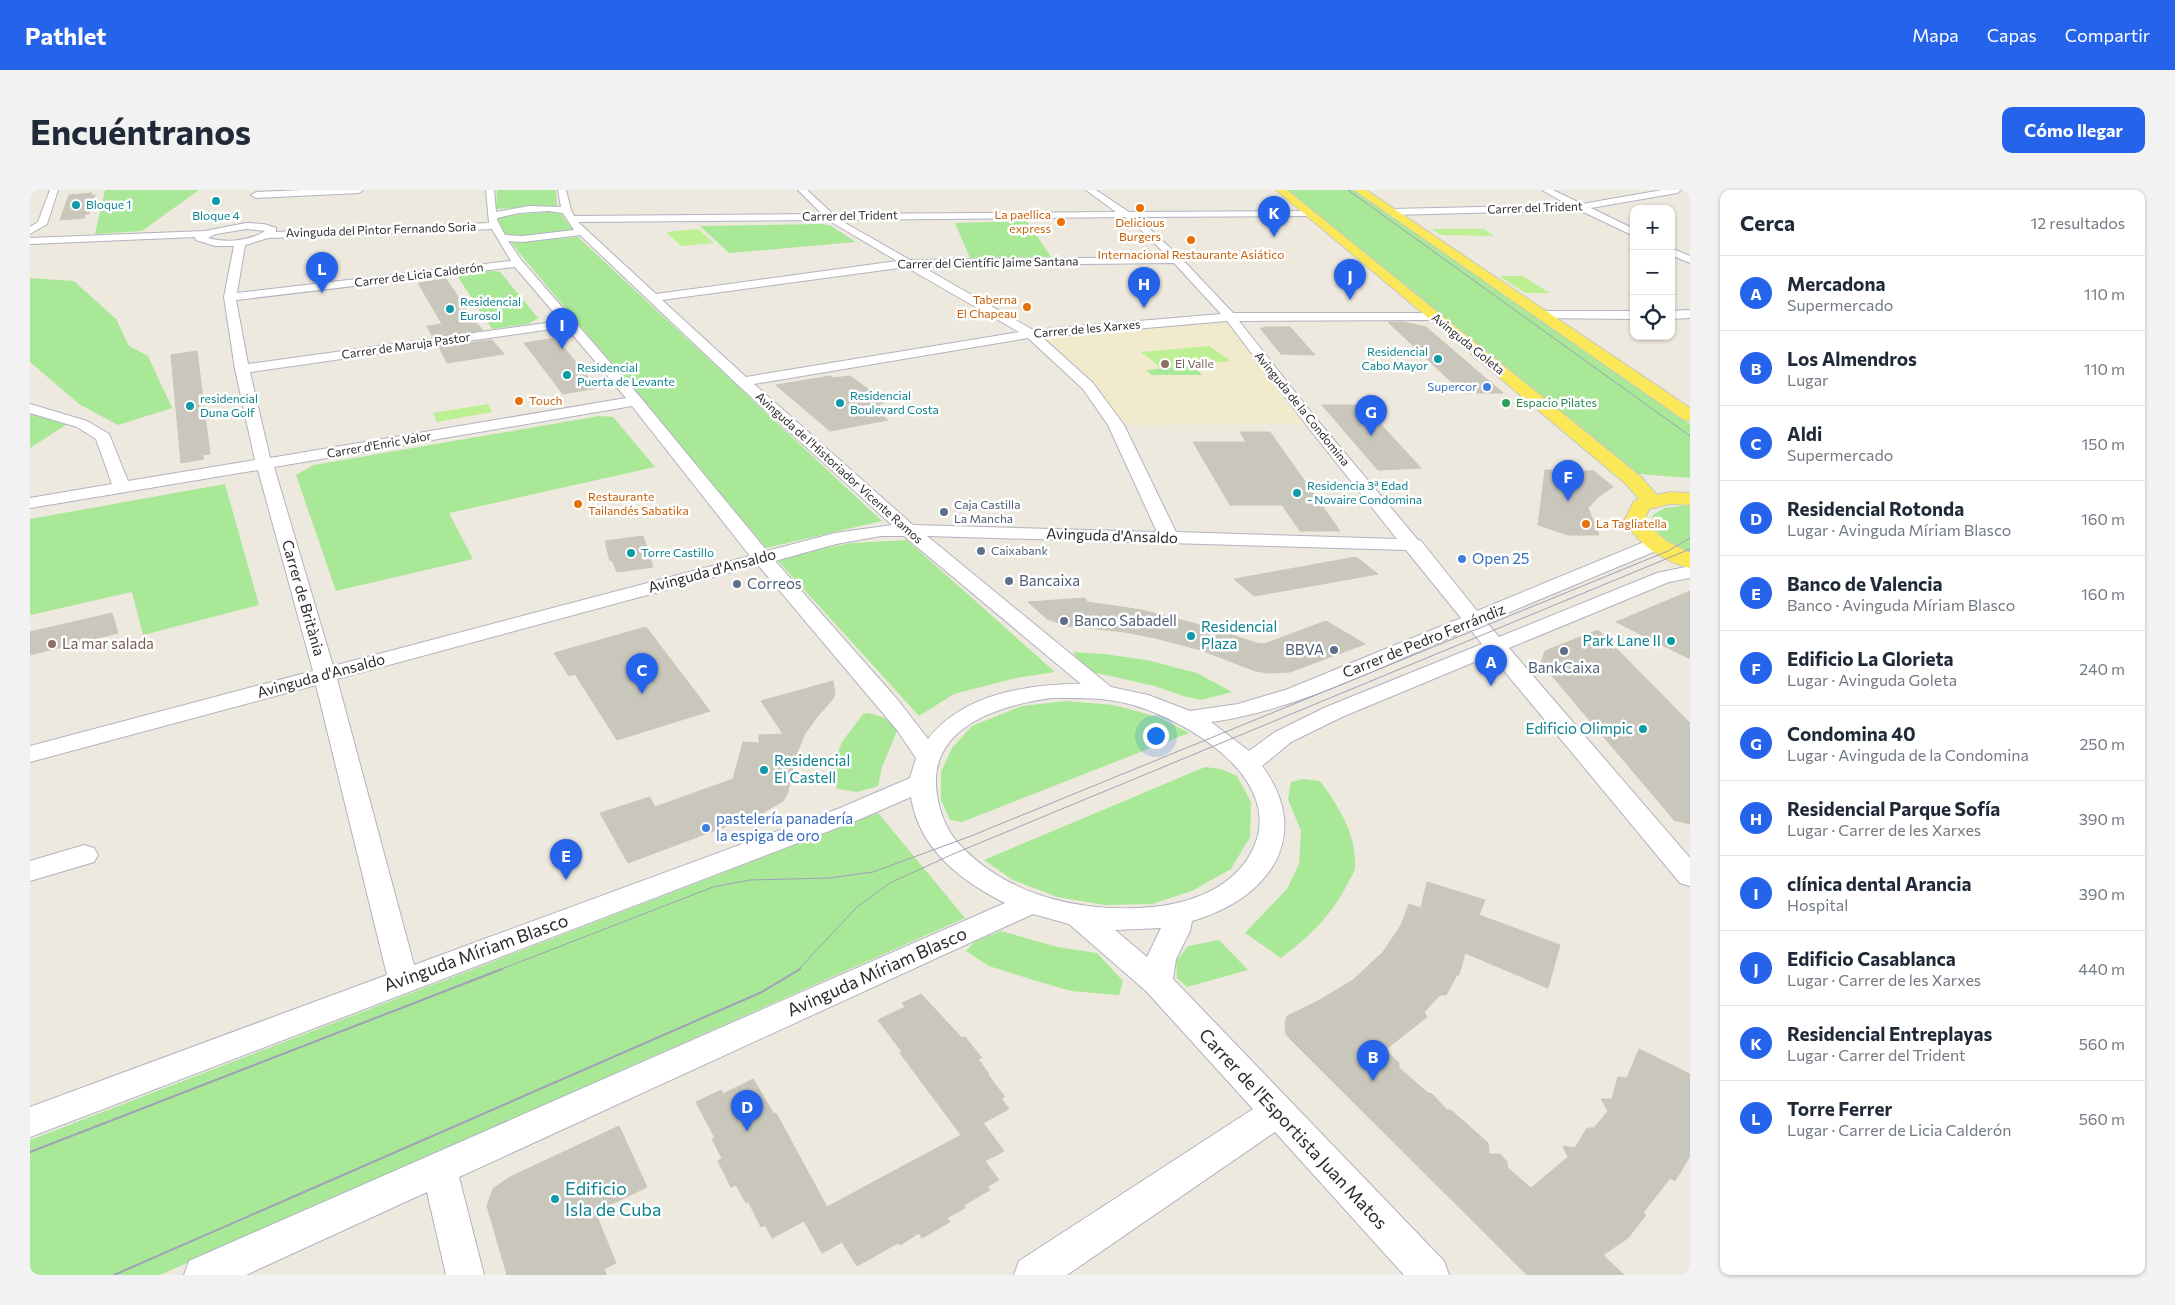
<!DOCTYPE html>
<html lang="es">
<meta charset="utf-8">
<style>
body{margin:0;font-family:Commissioner,sans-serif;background:#f2f2f3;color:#1f2937}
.controls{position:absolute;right:15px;top:15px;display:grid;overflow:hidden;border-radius:10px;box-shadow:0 1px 4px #0004}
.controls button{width:45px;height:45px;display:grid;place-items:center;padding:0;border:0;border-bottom:1px solid #e0e1e3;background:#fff;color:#1f2937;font:25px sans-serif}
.you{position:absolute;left:1125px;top:545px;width:18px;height:18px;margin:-12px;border:4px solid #fff;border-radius:50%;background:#1a73e8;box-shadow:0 0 0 8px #1a73e833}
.badge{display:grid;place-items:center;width:32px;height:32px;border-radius:50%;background:#2563eb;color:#fff;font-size:16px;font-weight:700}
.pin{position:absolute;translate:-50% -41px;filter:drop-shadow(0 1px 2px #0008)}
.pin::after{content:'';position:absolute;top:26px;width:18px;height:15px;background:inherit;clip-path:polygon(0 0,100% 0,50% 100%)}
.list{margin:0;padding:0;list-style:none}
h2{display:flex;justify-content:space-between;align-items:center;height:65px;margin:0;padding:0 20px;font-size:21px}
h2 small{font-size:16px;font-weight:400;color:#747a83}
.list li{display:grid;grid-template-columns:32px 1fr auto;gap:15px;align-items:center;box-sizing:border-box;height:75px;padding:0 20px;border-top:1px solid #e0e1e3}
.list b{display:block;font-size:19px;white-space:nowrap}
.list p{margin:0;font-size:16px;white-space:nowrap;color:#747a83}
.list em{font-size:16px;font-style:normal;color:#747a83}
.icon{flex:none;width:28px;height:28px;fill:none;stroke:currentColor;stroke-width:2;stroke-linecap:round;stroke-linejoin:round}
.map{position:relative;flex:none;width:1660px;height:1085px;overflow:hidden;border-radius:10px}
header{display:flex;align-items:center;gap:30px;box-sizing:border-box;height:70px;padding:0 25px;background:#2563eb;color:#fff}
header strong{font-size:24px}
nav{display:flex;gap:28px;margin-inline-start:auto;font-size:18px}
.intro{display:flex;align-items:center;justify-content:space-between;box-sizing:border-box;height:120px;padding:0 30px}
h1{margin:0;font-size:35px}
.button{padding:12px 22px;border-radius:10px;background:#2563eb;color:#fff;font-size:18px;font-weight:700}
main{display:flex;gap:30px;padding:0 30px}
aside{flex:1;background:#fff;border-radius:10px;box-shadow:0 1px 4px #0004}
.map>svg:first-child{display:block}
.education{fill:#f1eacc}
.green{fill:#a8e897}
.pitch{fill:#bcf092}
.building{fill:#c9c7bc;stroke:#cac6b7}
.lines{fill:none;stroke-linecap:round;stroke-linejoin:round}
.minor-casing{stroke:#b2b2c0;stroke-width:2}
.major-casing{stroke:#c8c8c8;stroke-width:2}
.minor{fill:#fff;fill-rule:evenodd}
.major{fill:#fae858;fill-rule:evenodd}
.tram-far1{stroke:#a0a0b7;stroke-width:1}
.tram{stroke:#a0a0b7;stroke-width:2}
.culture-dot{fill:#0f9aa8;stroke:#fff;stroke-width:2}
.food-dot{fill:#e8710a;stroke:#fff;stroke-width:2}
.education-dot{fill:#8d6e63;stroke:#fff;stroke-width:2}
.shop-dot{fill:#3f7fe0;stroke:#fff;stroke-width:2}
.leisure-dot{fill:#2e9e5b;stroke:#fff;stroke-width:2}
.service-dot{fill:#5c6f8a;stroke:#fff;stroke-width:2}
.labels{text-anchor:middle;stroke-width:5;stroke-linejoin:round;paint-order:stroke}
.far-culture-label{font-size:12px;fill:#0d838f;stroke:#fff;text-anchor:start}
.far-street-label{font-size:12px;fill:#2c2c2c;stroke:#fff}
.far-food-label{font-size:12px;fill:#c56008;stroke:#fff;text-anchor:start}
.far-education-label{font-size:12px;fill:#785e54;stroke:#fff;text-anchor:start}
.far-shop-label{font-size:12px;fill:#366cbe;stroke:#fff;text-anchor:end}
.far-leisure-label{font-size:12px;fill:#27864d;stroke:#fff;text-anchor:start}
.far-service-label{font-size:12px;fill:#4e5e75;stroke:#fff;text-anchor:start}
.street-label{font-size:15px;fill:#2c2c2c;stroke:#fff}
.shop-label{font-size:15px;fill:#366cbe;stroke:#fff;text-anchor:start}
.service-label{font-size:15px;fill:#4e5e75;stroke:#fff;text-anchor:start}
.culture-label{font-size:15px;fill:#0d838f;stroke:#fff;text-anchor:start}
.education-label{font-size:15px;fill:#785e54;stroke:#fff;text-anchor:start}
.near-street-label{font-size:18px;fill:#2c2c2c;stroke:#fff}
.near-culture-label{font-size:18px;fill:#0d838f;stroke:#fff;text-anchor:start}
</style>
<header>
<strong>Pathlet</strong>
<nav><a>Mapa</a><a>Capas</a><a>Compartir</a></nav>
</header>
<div class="intro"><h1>Encuéntranos</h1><a class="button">Cómo llegar</a></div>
<main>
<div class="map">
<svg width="1660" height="1085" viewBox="0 0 1660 1085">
<rect width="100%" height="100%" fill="#eee9de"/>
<path class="education" d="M1200 127 1283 234 1086 235 1058 196 1001 144Z"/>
<path class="green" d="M75 0H169L112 41 65 44Z
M467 0H526L527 16 466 19Z
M1255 0H1324L1660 234V288L1608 284 1592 274Z
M517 22H530L542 39C524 49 495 48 475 46L467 26Z
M997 31 1021 67 940 68 925 33Z
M792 34 801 36 826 52 699 63 670 36Z
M548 47 852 331 736 358 481 53Z
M455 80 470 82 508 128 498 134 462 139 426 84Z
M0 88 44 91 86 129 99 156 118 166 142 218 88 235 49 214 0 172Z
M1164 175 1172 185H1122L1116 180Z
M0 224 39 233 0 258Z
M569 226 583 227 625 277 419 323 443 369 306 401 266 285 284 275Z
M195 294 229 415 113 445 102 402 0 425V329Z
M1652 316H1660V364C1644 356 1631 349 1621 333L1623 325 1634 318Z
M877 350 1025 482 986 488 924 504 889 526 748 371 788 359 822 353Z
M1043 462 1074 464 1117 470 1167 483 1202 502 1171 510 1153 506 1125 496 1066 483 1050 473Z
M1036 511 1084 515 1131 528 1159 543 932 632 920 630 911 610V582L922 558 942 536 992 516Z
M839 523 855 528 867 541 852 577 848 596 827 602 807 599 801 580 812 552 833 524Z
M1175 577 1191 579 1207 586 1221 612 1220 647 1201 679 1162 701 1122 714 1075 715 1027 707 983 690 954 670Z
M1273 589 1290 591C1309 617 1327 645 1325 678 1324 684 1319 690 1317 695 1299 728 1280 746 1251 768L1215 743 1257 699 1269 674 1271 641 1258 609 1261 592Z
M848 623 935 728 130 1085H0V950Z
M971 741 1027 757 1067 763 1093 791 1089 805 1041 801 1000 789 959 776 936 761 944 752Z
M1189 750 1218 780 1157 797 1147 788 1146 771 1158 756Z"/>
<path class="pitch" d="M668 39 684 53 651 56 636 42Z
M1401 39H1454L1464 46 1411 45Z
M1469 86H1493L1520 103H1495Z
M1179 156 1201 171 1130 177 1111 162Z
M458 214 462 222 407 232 403 223Z"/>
<path class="building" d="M62 3 61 6 65 5 59 24H55L54 28 30 30 39 5Z
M416 89 446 133 453 140 403 147 397 136 412 134 388 93Z
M1358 132H1373L1396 137 1473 203H1433Z
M1234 137H1260L1285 165 1251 164 1230 138H1235Z
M526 148 567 198 533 204 494 153Z
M462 150 474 164 417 173 409 157Z
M167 161 180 264 172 265 174 269 151 273 141 165Z
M800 186 803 188 820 186 856 212 849 214 853 218 844 219 858 230 800 241 746 195Z
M1292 215H1333L1391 278 1348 280Z
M1210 242H1240L1310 341H1270L1252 315H1200L1163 252H1216Z
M1515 280 1564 281 1583 297 1568 307 1558 318 1569 345H1538L1508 335Z
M613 346 623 377 587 382 582 370 580 371 575 351Z
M1326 367 1348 384 1224 406 1204 389Z
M1660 401V469L1586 432Z
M1055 408 1057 412 1112 420 1182 438 1226 453 1234 454 1296 431 1335 454 1260 482 1239 483 1225 481 1171 460 1125 448 1095 442 1037 436 1017 429 998 412Z
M82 423 88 443 0 465V442Z
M616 437 680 521 587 550 545 484 539 486 524 463Z
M1568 440 1660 533V634L1644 630 1511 473 1515 461Z
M803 491 805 504 803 509 787 527 774 545 764 571 758 602 753 611 734 622 598 673 570 623 620 607 625 617 703 589 713 552 729 553V545L753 544 731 511Z
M1397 692 1455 710 1449 725 1530 755 1518 798 1435 763 1429 785H1427L1416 805H1410L1394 822 1397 827 1355 860 1369 873V878L1398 903 1402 904 1417 920H1421L1458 953 1459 964H1470L1477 972 1478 978 1501 998 1538 967 1533 956 1545 958 1557 938H1564L1578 921 1571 909H1582L1588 887 1597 888 1609 859 1660 884V966L1645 991 1640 988 1613 1023 1616 1025 1598 1048 1573 1065 1594 1085H1497L1261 850 1256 844 1255 834 1257 826 1288 811 1323 790 1353 762 1371 735 1379 714 1391 718Z
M891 804 932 848 935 847 952 868 948 869 959 884 958 885 975 907 971 908 979 919 953 933 974 961 955 971 969 990 957 997 960 1000 934 1015 935 1018 917 1028 920 1032 892 1048 889 1043 870 1055 868 1053 827 1076 812 1052 792 1063 774 1031 742 1048 735 1035 731 1037 718 1011 716 1013 706 995 701 997 688 971 692 968 682 949 685 948 666 912 691 900 693 904 723 889 744 924 746 923 797 1017 931 945 870 863 872 862 848 830 875 817 872 813Z
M589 936 617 997 565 1022 586 1073 574 1079 576 1085H477L457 1016 463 999 478 988Z"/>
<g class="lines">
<defs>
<path id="minor" d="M20 0H28L17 34 0 44V37L8 32Z
M273 0H333L329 3 226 8 221 5 226 2Z
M456 0H464L466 22 499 16 531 17 528 0H536L541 20 544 26 792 24 768 0H777L803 24 1086 22 1056 0H1066L1099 22 1282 21V25L1279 26 1107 27 1151 68 1203 123H1408L1410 126 1408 129 1404 130 1209 131 1288 231 1388 350 1391 351 1447 421 1619 350 1626 348 1633 350 1635 354 1633 358 1456 432 1469 447 1627 383 1660 376V388L1639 392 1479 458 1660 668V696L1650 693 1461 465 1312 527 1261 552 1232 576C1285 647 1237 710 1162 731L1160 741 1146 769 1143 789 1414 1071 1419 1085H1374L1245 942 1037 1085H984L989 1071 1223 919 1116 801 1039 734 1003 724 429 987 454 1085H416L397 1002 216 1085H154L159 1071 975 713C931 691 889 659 881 607L828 630 0 947V917L357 785 286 495 0 572V556L283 481 228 280 0 318V308L82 294 66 249 47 237 0 223V214L57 231 79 244 98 291 225 270 205 179 194 107 204 56H185L166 50 165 47 0 54V48L175 41 216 33 234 34 246 38V42L459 33ZM518 21 533 23 544 40 493 46 475 45 467 30V28L489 23ZM1095 27 1105 34 1138 67 880 70 810 30ZM798 30 867 71 626 104 548 32ZM216 39 235 41C220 51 195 53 178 48L186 44ZM462 39 481 71 207 103 215 55 238 48ZM550 45 708 195 862 335 805 343 737 361 611 208 492 71 478 51 493 52ZM1144 73 1191 124 1003 140 891 76ZM485 77 531 131 218 174 206 110ZM876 77 989 142 716 187 632 110ZM1197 131 1278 237 1367 349 1146 342 1094 235 1063 193 1012 147ZM536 137 596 208 240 268 220 182ZM998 148 1053 199 1078 235 1127 342 883 335 724 194ZM602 216 720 366 303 476 244 277ZM851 346H874L1051 494C997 494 933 504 898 549L867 509 745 371 806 354ZM897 346 1376 360 1431 428 1258 499 1208 514 1160 521 1118 505 1081 497ZM728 375 867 540 886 568 880 588 810 618 384 775 307 489ZM1440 439 1452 454 1296 517 1245 542 1219 561 1181 532C1269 520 1358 473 1440 439ZM1022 508C1049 508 1076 507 1103 515 1158 531 1258 590 1222 661 1205 695 1167 711 1131 716 1063 725 982 709 933 658 918 644 910 625 907 605 896 537 969 515 1022 508ZM1131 738 1117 767 1085 740Z
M1512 0H1523L1552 14 1632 0H1651L1647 3 1561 18 1604 39V46L1549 20 1362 25 1357 22 1362 19 1538 15Z
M1641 58 1660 66V73L1641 65Z
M1660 120V128L1641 129V121Z
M1512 121H1604V129L1508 128 1506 125 1508 122Z
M54 655 64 658 68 665 64 672 0 691V671Z"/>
<path id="major" d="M1246 0H1257L1610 286 1627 305 1640 302 1660 303V315L1640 314 1619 319 1614 331 1636 351 1660 363V378C1632 371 1610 355 1594 331L1604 311 1609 309 1596 294Z
M1324 0H1336L1660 218V231L1654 230Z"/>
</defs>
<use href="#minor" class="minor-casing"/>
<use href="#major" class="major-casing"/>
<use href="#minor" class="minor"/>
<use href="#major" class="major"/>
<path class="tram-far1" d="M1318 0 1660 246
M469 780 683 697 720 690 799 688 843 682 941 646 1638 361 1660 348
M768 780 827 717 860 693 923 664 1660 359"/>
<path class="tram" d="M0 962 472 779
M84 1085 732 802 770 779"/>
</g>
<g class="culture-dot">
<circle cx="186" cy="11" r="5"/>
<circle cx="46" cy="15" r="5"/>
<circle cx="420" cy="119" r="5"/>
<circle cx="1408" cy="169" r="5"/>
<circle cx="537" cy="185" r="5"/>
<circle cx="810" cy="213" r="5"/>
<circle cx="160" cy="216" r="5"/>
<circle cx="1267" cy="303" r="5"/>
<circle cx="601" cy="363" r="5"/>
<circle cx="1161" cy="446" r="5"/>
<circle cx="1641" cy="451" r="5"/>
<circle cx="1613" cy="539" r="5"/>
<circle cx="734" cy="580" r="5"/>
<circle cx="525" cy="1009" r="5"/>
</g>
<g class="food-dot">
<circle cx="1110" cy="18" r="5"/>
<circle cx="1031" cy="32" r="5"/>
<circle cx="1161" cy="50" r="5"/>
<circle cx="997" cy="117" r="5"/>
<circle cx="489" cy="211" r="5"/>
<circle cx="548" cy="314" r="5"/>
<circle cx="1556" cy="334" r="5"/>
</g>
<g class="education-dot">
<circle cx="1135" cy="174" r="5"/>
<circle cx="22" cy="454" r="5"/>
</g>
<g class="shop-dot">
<circle cx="1457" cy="197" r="5"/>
<circle cx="1432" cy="369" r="5"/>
<circle cx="676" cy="638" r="5"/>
</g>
<circle class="leisure-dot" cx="1476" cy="213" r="5"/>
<g class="service-dot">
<circle cx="914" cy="322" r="5"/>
<circle cx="951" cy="361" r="5"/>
<circle cx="979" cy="391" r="5"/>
<circle cx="707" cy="394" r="5"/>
<circle cx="1034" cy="431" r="5"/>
<circle cx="1304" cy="460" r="5"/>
<circle cx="1534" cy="461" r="5"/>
</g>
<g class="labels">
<g class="far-culture-label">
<text x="56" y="19">Bloque 1</text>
<text x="186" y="30" text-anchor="middle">Bloque 4</text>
<text x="430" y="116">Residencial<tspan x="430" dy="14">Eurosol</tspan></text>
<text x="1398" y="166" text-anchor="end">Residencial<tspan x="1398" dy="14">Cabo Mayor</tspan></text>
<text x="547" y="182">Residencial<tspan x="547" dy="14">Puerta de Levante</tspan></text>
<text x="820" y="210">Residencial<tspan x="820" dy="14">Boulevard Costa</tspan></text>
<text x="170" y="213">residencial<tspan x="170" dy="14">Duna Golf</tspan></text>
<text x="1277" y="300">Residencia 3ª Edad<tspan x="1277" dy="14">- Novaire Condomina</tspan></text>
<text x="611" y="367">Torre Castillo</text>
</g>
<g class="far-street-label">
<text transform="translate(1505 18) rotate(-2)" y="4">Carrer del Trident</text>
<text transform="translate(820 26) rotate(-1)" y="4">Carrer del Trident</text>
<text transform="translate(351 40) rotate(-2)" y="4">Avinguda del Pintor Fernando Soria</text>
<text transform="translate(958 73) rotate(-1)" y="4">Carrer del Científic Jaime Santana</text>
<text transform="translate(389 85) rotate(-7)" y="4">Carrer de Licia Calderón</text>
<text transform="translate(1057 139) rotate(-5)" y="4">Carrer de les Xarxes</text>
<text transform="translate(1438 154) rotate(39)" y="4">Avinguda Goleta</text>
<text transform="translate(376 156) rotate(-8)" y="4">Carrer de Maruja Pastor</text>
<text transform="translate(1272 219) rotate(51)" y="4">Avinguda de la Condomina</text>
<text transform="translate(349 255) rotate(-10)" y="4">Carrer d'Enric Valor</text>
<text transform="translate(809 278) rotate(42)" y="4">Avinguda de l'Historiador Vicente Ramos</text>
</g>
<g class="far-food-label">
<text x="1021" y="29" text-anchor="end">La paellica<tspan x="1021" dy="14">express</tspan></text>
<text x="1110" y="37" text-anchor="middle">Delicious<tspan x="1110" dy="14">Burgers</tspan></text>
<text x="1161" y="69" text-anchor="middle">Internacional Restaurante Asiático</text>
<text x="987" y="114" text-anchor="end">Taberna<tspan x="987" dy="14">El Chapeau</tspan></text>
<text x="499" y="215">Touch</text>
<text x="558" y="311">Restaurante<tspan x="558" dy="14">Tailandés Sabatika</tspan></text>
<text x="1566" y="338">La Tagliatella</text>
</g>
<g class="far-education-label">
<text x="1145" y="178">El Valle</text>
</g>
<g class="far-shop-label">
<text x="1447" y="201">Supercor</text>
</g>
<g class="far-leisure-label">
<text x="1486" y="217">Espacio Pilates</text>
</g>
<g class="far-service-label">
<text x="924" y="319">Caja Castilla<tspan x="924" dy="14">La Mancha</tspan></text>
<text x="961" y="365">Caixabank</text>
</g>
<g class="street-label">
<text transform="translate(1082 346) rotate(2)" y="5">Avinguda d'Ansaldo</text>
<text transform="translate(682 381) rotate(-15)" y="5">Avinguda d'Ansaldo</text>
<text transform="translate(273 408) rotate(74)" y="5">Carrer de Britània</text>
<text transform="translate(1394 451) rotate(-22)" y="5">Carrer de Pedro Ferrándiz</text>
<text transform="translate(291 486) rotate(-15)" y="5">Avinguda d'Ansaldo</text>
</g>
<g class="shop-label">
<text x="1442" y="374">Open 25</text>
<text x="686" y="634">pastelería panadería<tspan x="686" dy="17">la espiga de oro</tspan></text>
</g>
<g class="service-label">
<text x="989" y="396">Bancaixa</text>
<text x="717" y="399">Correos</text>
<text x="1044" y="436">Banco Sabadell</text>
<text x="1294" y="465" text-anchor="end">BBVA</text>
<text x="1534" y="483" text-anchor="middle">BankCaixa</text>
</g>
<g class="culture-label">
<text x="1171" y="442">Residencial<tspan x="1171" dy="17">Plaza</tspan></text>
<text x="1631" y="456" text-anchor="end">Park Lane II</text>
<text x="1603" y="544" text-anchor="end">Edificio Olimpic</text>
<text x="744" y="576">Residencial<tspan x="744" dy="17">El Castell</tspan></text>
</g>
<g class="education-label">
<text x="32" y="459">La mar salada</text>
</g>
<g class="near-street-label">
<text transform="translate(446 763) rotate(-20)" y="6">Avinguda Míriam Blasco</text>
<text transform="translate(847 782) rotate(-24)" y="6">Avinguda Míriam Blasco</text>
<text transform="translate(1263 939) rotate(47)" y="6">Carrer de l'Esportista Juan Matos</text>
</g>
<g class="near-culture-label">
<text x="535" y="1005">Edificio<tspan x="535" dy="21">Isla de Cuba</tspan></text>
</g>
</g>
</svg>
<div class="controls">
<button>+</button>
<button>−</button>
<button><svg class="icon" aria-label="locate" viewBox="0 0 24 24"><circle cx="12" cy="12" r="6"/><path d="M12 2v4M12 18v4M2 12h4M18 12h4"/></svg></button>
</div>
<div class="you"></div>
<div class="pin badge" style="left:1461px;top:496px">A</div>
<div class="pin badge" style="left:1343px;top:891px">B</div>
<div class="pin badge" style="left:612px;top:504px">C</div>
<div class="pin badge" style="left:717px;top:941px">D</div>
<div class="pin badge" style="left:536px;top:690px">E</div>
<div class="pin badge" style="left:1538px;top:311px">F</div>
<div class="pin badge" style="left:1341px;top:246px">G</div>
<div class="pin badge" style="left:1114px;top:118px">H</div>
<div class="pin badge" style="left:532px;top:159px">I</div>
<div class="pin badge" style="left:1320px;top:110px">J</div>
<div class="pin badge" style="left:1244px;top:47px">K</div>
<div class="pin badge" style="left:292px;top:103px">L</div>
</div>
<aside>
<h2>Cerca<small>12 resultados</small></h2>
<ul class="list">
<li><span class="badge">A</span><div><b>Mercadona</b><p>Supermercado</p></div><em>110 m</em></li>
<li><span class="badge">B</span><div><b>Los Almendros</b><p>Lugar</p></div><em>110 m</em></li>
<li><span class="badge">C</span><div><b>Aldi</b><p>Supermercado</p></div><em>150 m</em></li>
<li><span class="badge">D</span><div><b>Residencial Rotonda</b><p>Lugar · Avinguda Míriam Blasco</p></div><em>160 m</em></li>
<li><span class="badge">E</span><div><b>Banco de Valencia</b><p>Banco · Avinguda Míriam Blasco</p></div><em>160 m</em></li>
<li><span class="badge">F</span><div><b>Edificio La Glorieta</b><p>Lugar · Avinguda Goleta</p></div><em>240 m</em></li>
<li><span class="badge">G</span><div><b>Condomina 40</b><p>Lugar · Avinguda de la Condomina</p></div><em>250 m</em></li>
<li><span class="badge">H</span><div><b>Residencial Parque Sofía</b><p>Lugar · Carrer de les Xarxes</p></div><em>390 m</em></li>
<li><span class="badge">I</span><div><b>clínica dental Arancia</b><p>Hospital</p></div><em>390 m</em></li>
<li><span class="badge">J</span><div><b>Edificio Casablanca</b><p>Lugar · Carrer de les Xarxes</p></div><em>440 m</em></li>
<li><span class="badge">K</span><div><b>Residencial Entreplayas</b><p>Lugar · Carrer del Trident</p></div><em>560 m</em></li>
<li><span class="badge">L</span><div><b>Torre Ferrer</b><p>Lugar · Carrer de Licia Calderón</p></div><em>560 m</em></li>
</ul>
</aside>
</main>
